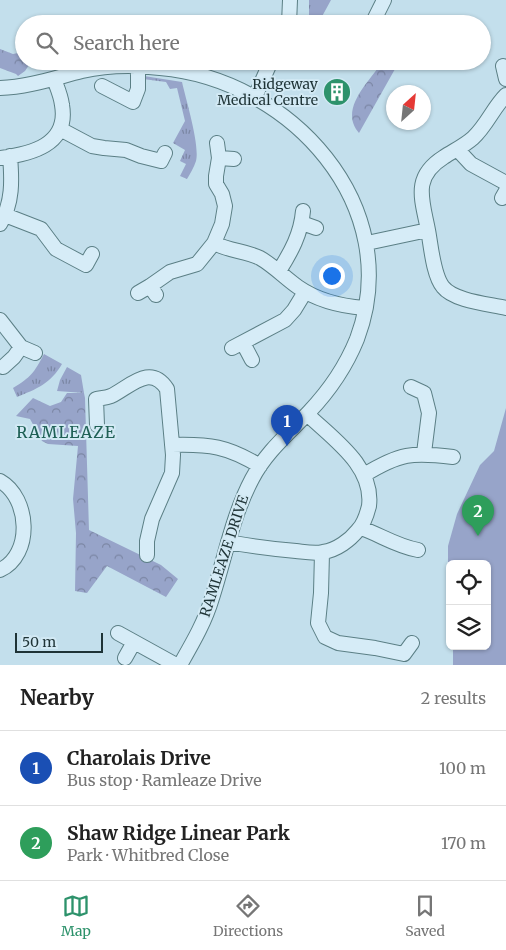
<!DOCTYPE html>
<meta charset="utf-8">
<style>
body{margin:0;font-family:Merriweather,serif;background:#f2f2f2;color:#222}
.controls{position:absolute;right:15px;bottom:15px;display:grid;overflow:hidden;border-radius:8px;box-shadow:0 1px 4px #0004}
.controls button{width:45px;height:45px;display:grid;place-items:center;padding:0;border:0;border-bottom:1px solid #e0e0e0;background:#fff;color:#222;font:25px sans-serif}
.compass{position:absolute;left:386px;top:85px;width:45px;height:45px;border-radius:50%;background:#fff;box-shadow:0 1px 4px #0004;rotate:27deg}
.scale{position:absolute;left:15px;bottom:12px;width:88px;box-sizing:border-box;padding-left:5px;border:2px solid #1e3336;border-top:0;font-size:14px;line-height:18px;white-space:nowrap;color:#1e3336;-webkit-text-stroke:4px #d2e9f4;paint-order:stroke}
.you{position:absolute;left:331px;top:275px;width:18px;height:18px;margin:-12px;border:4px solid #fff;border-radius:50%;background:#1a73e8;box-shadow:0 0 0 8px #1a73e833}
.badge{display:grid;place-items:center;width:32px;height:32px;border-radius:50%;background:#2d926b;color:#fff;font-size:16px;font-weight:700}
.pin{position:absolute;translate:-50% -41px;filter:drop-shadow(0 1px 2px #0008)}
.pin::after{content:'';position:absolute;top:26px;width:18px;height:15px;background:inherit;clip-path:polygon(0 0,100% 0,50% 100%)}
.list{margin:0;padding:0;list-style:none}
h2{display:flex;justify-content:space-between;align-items:center;height:65px;margin:0;padding:0 20px;font-size:21px}
h2 small{font-size:16px;font-weight:400;color:#767676}
.list li{display:grid;grid-template-columns:32px 1fr auto;gap:15px;align-items:center;box-sizing:border-box;height:75px;padding:0 20px;border-top:1px solid #e0e0e0}
.list b{display:block;font-size:19px;white-space:nowrap}
.list p{margin:0;font-size:16px;white-space:nowrap;color:#767676}
.list em{font-size:16px;font-style:normal;color:#767676}
.icon{flex:none;width:28px;height:28px;fill:none;stroke:currentColor;stroke-width:2;stroke-linecap:round;stroke-linejoin:round}
.map{position:relative;flex:none;width:506px;height:665px;overflow:hidden}
.search{position:absolute;background:#fff;box-shadow:0 1px 4px #0004;left:15px;right:15px;top:15px;height:55px;display:flex;align-items:center;gap:12px;box-sizing:border-box;padding:0 18px;border-radius:28px;color:#767676;font-size:19px}
.sheet{height:215px;background:#fff}
nav{display:flex;justify-content:space-around;align-items:center;box-sizing:border-box;height:70px;border-top:1px solid #e0e0e0;background:#fff;font-size:14px;color:#767676}
nav a{display:grid;justify-items:center;gap:2px}
nav .on{color:#2d926b}
.map>svg:first-child{display:block}
.grass{fill:url(#grass-tufts)}
.forest{fill:url(#forest-crowns)}
.park{fill:#97a4c9}
.lines{fill:none;stroke-linecap:round;stroke-linejoin:round}
.minor-casing{stroke:#5b7f85;stroke-width:16}
.minor{stroke:#d6ecf7;stroke-width:14}
.labels{text-anchor:middle;stroke-width:4;stroke-linejoin:round;paint-order:stroke}
.poi-label{font-size:14px;fill:#1e3336;stroke:#d2e9f4;text-anchor:end}
.street-label{font-size:14px;fill:#1e3336;stroke:#d2e9f4}
.quarter-label{font-size:16px;letter-spacing:1px;fill:#1f6055;stroke:#d2e9f4}
</style>
<div class="map">
<svg width="506" height="665" viewBox="0 0 506 665">
<defs>
<pattern id="grass-tufts" width="24" height="20" patternUnits="userSpaceOnUse" patternTransform="scale(1.25)"><rect width="24" height="20" fill="#97a4c9"/><path d="M3 7l-1-3M5 7V3M7 7l1-3M15 17l-1-3M17 17v-4M19 17l1-3" fill="none" stroke="#7b86a4"/></pattern>
<pattern id="forest-crowns" width="20" height="18" patternUnits="userSpaceOnUse" patternTransform="scale(1.25)"><rect width="20" height="18" fill="#97a4c9"/><path d="M2 6a3 3 0 1 1 6 0M12 15a3 3 0 1 1 6 0" fill="none" stroke="#7b86a4"/></pattern>
</defs>
<rect width="100%" height="100%" fill="#c3dfec"/>
<path class="grass" d="M309 0H331L319 22 309 17Z
M144 76 182 82C186 100 200 145 196 161 194 167 190 174 187 179L180 176 186 164 180 161 185 150 173 143 185 121 177 88 170 89 166 82 143 79Z
M44 354 62 364C51 383 37 389 17 397L13 388C31 377 34 373 44 354Z
M67 367 81 375 84 393 57 391 60 380Z"/>
<path class="forest" d="M0 49 13 54 23 52 24 61H28L29 65 25 71 18 76 16 74 0 68Z
M383 61 395 69 359 133C338 109 370 81 383 61Z
M67 393H84L85 398 89 530 161 565 178 579 166 597 107 566 87 593 75 591 76 533 73 499 78 446 48 444 42 441 30 419 16 416 33 398 50 406 61 402Z"/>
<path class="park" d="M506 408V665H453V646H487V564H450V623L448 611V546L457 514 480 465 494 451Z"/>
<g class="lines">
<defs>
<path id="minor" d="M289 24 290 0
M372 24 384 0
M503 66 506 79
M102 86 133 102 138 89V66
M0 88C29 87 54 78 82 71 108 65 134 65 160 68 290 79 407 206 357 339 346 366 329 391 309 412 288 434 266 452 252 479 232 517 225 558 212 598 205 622 192 644 180 665
M255 97 271 61
M60 129 92 146 104 148 126 150 141 156 161 161 165 153
M457 149 471 164 506 183
M0 158C31 154 69 145 62 105 61 96 57 87 54 79
M219 158 234 159
M502 198 506 191
M5 215 41 229 56 249 86 265 92 254
M302 223 316 228
M0 224C13 203 12 180 10 156
M428 230C431 245 433 275 443 287 454 301 489 304 506 308
M214 243C229 251 246 251 260 258 274 266 285 278 298 287 318 301 340 306 364 308
M367 243 428 230C422 199 412 177 444 157 453 151 464 146 473 138 487 125 493 108 506 95
M279 271C291 252 301 234 303 211
M138 293 150 286
M156 295 150 286 170 272 197 264 214 243 222 224 225 206 222 194 216 184V176L219 158 217 143
M0 320 21 347 35 353
M243 343 252 360
M232 348 285 320 294 310 305 292
M3 367 14 357 21 347
M411 387 424 393 429 413 424 453
M97 425 96 399C101 398 106 398 111 396 130 387 150 363 167 389L173 455 172 473 152 519 147 541V555
M172 445C210 444 227 446 260 466
M364 475C400 453 412 452 453 457
M0 481C30 498 33 555 0 570
M361 528C381 535 396 546 418 550
M228 542C250 546 273 549 296 551 305 552 315 554 323 552 337 550 350 540 358 530 364 524 367 514 369 506 374 466 333 439 307 414
M322 553 321 593 318 623 325 637 338 643 375 648 404 654 412 643
M118 633 176 665
M125 658 134 642"/>
</defs>
<use href="#minor" class="minor-casing"/>
<use href="#minor" class="minor"/>
</g>
<defs>
<symbol id="building-disc" viewBox="-11 -11 22 22"><circle r="9.5" fill="#2d926b" stroke="#d2e9f4"/><path d="M-4-6H4V6H1V3H-1V6H-4ZM-2.5-4.3h1.7v1.8h-1.7ZM.8-4.3h1.7v1.8H.8ZM-2.5-1h1.7V.8h-1.7ZM.8-1h1.7V.8H.8Z" fill="#fff"/></symbol>
</defs>
<g fill-rule="evenodd">
<use href="#building-disc" x="321" y="76" width="32" height="32"/>
</g>
<g class="labels">
<g class="poi-label">
<text x="318" y="89">Ridgeway<tspan x="318" dy="16">Medical Centre</tspan></text>
</g>
<g class="street-label">
<text transform="translate(224 556) rotate(-72)" y="5">RAMLEAZE DRIVE</text>
</g>
<g class="quarter-label">
<text x="66" y="438">RAMLEAZE</text>
</g>
</g>
</svg>
<div class="controls">
<button><svg class="icon" aria-label="locate" viewBox="0 0 24 24"><circle cx="12" cy="12" r="6"/><path d="M12 2v4M12 18v4M2 12h4M18 12h4"/></svg></button>
<button><svg class="icon" aria-label="layers" viewBox="0 0 24 24"><path d="M12 4l9 5-9 5-9-5zM3 14l9 5 9-5"/></svg></button>
</div>
<svg class="compass" viewBox="-18 -18 36 36"><path d="M0-13l5 13h-10z" fill="#e53935"/><path d="M0 13l5-13h-10z" fill="#767676"/></svg>
<div class="scale">50 m</div>
<div class="you"></div>
<div class="pin badge" style="left:287px;top:446px;background:#1a4fb4">1</div>
<div class="pin badge" style="left:478px;top:536px;background:#2e9e5b">2</div>
<div class="search"><svg class="icon" aria-label="search" viewBox="0 0 24 24"><circle cx="10" cy="10" r="6"/><path d="M15 15l6 6"/></svg>Search here</div>
</div>
<section class="sheet">
<h2>Nearby<small>2 results</small></h2>
<ul class="list">
<li><span class="badge" style="background:#1a4fb4">1</span><div><b>Charolais Drive</b><p>Bus stop · Ramleaze Drive</p></div><em>100 m</em></li>
<li><span class="badge" style="background:#2e9e5b">2</span><div><b>Shaw Ridge Linear Park</b><p>Park · Whitbred Close</p></div><em>170 m</em></li>
</ul>
</section>
<nav>
<a class="on"><svg class="icon" aria-label="map" viewBox="0 0 24 24"><path d="M3 6l6-2 6 2 6-2v14l-6 2-6-2-6 2zM9 4v14M15 6v14"/></svg>Map</a>
<a><svg class="icon" aria-label="directions" viewBox="0 0 24 24"><path d="M12 3l9 9-9 9-9-9zM9 14v-3h6M13 9l2 2-2 2"/></svg>Directions</a>
<a><svg class="icon" aria-label="saved" viewBox="0 0 24 24"><path d="M7 4h10v16l-5-4-5 4z"/></svg>Saved</a>
</nav>
